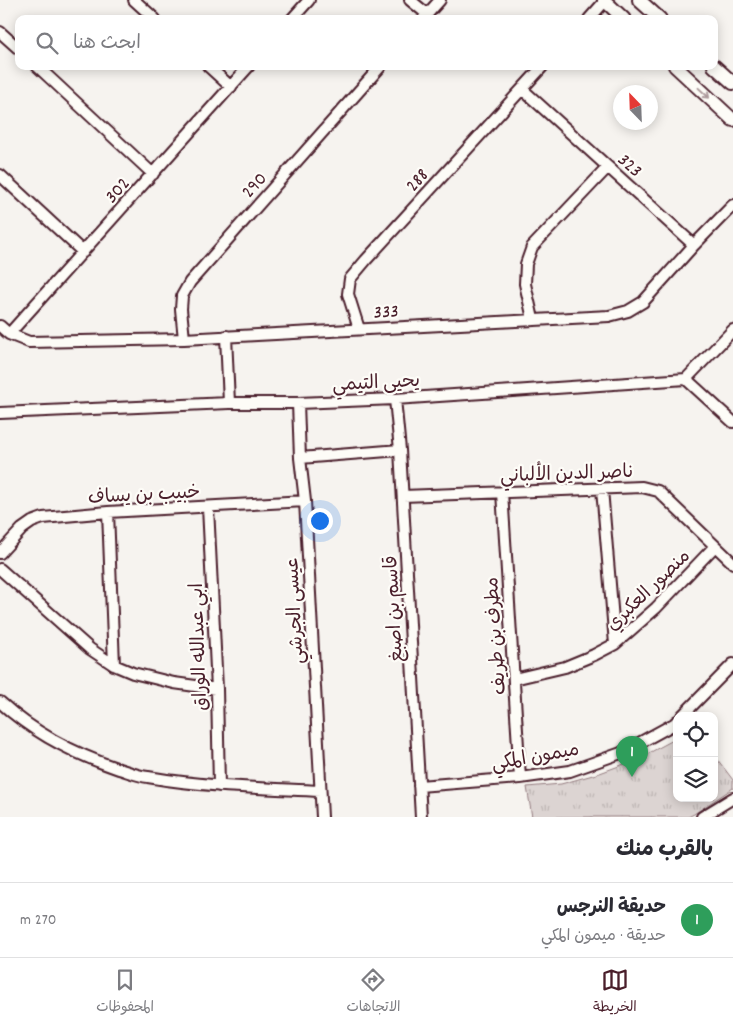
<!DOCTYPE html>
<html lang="ar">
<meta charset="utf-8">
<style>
body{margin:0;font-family:Dekko,"Playpen Sans Arabic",sans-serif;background:#f7f7f7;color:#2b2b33;direction:rtl}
.controls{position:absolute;right:15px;bottom:15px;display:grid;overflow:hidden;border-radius:10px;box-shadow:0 2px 12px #0003}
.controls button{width:45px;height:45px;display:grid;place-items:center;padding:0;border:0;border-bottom:1px solid #e1e1e2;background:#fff;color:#2b2b33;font:25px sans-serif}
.compass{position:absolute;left:613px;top:85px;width:45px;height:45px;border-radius:50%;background:#fff;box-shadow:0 2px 12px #0003;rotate:337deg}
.you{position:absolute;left:319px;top:520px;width:18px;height:18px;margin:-12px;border:4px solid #fff;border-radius:50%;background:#1a73e8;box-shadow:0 0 0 8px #1a73e833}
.badge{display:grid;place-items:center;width:32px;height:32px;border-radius:50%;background:#4a1f2b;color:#fff;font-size:16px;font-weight:700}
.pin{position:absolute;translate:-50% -41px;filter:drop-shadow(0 1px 2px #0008)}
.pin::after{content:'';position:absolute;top:26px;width:18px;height:15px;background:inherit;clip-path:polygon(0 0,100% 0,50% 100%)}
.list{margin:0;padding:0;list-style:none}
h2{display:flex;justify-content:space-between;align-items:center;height:65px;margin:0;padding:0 20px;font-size:21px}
h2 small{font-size:16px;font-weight:400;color:#7c7c81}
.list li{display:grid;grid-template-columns:32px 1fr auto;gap:15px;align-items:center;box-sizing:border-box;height:75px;padding:0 20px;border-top:1px solid #e1e1e2}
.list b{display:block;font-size:19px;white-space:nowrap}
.list p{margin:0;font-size:16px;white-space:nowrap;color:#7c7c81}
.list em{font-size:16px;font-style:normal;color:#7c7c81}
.icon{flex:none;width:28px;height:28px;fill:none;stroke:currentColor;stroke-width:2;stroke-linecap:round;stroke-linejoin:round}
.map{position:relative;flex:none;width:733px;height:817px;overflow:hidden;direction:ltr}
.search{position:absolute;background:#fff;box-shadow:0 2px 12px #0003;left:15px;right:15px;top:15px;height:55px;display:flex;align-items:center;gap:12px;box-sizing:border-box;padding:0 18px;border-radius:10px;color:#7c7c81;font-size:19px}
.sheet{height:140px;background:#fff}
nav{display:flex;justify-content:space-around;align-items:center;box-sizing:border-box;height:70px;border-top:1px solid #e1e1e2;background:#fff;font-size:14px;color:#7c7c81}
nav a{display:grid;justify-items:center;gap:2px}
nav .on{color:#4a1f2b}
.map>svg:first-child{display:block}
.grass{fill:url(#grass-tufts);stroke:#937a7e}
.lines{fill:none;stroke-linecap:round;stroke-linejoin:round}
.minor-casing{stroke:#4a1f2b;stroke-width:14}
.tertiary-casing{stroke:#4a1f2b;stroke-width:16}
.minor{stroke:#fdfcf7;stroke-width:10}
.tertiary{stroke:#fdfcf7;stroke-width:12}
.oneway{stroke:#ac999b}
.labels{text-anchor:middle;stroke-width:4.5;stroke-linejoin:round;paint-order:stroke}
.street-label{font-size:19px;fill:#4a1f2b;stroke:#fdfcf7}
</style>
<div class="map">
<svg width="733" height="817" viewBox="0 0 733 817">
<defs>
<pattern id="grass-tufts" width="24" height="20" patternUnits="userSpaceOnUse" patternTransform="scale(1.25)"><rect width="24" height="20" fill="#dcd4d2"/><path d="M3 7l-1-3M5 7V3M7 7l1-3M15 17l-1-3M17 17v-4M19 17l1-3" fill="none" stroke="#beb6b4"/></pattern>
</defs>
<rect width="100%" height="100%" fill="#f6f3ef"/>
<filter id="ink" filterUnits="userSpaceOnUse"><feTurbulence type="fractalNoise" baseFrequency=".02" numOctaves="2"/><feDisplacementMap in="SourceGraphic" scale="10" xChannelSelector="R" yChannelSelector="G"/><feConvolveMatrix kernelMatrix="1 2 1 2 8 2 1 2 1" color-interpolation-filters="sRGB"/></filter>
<g filter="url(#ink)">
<path class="grass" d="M677 738V798H714V755L733 780V788L694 814 688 817H532L527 787 561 784 600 773 638 759Z"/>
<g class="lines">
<defs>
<path id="minor" d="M134 0 155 19
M410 0 427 14
M292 19 309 0
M423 19 440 0
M589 19 605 1
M0 32 19 49
M37 66 153 174
M208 66 231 87
M522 89 694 245
M0 175 83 252
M533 319 525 284 526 264 532 247 608 167
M0 326 9 334 29 342 184 339 609 316 628 311 643 302 694 245 733 205
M359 329 348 294 350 279 366 260 543 66
M9 334 249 66
M226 336 229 403
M184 339 181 309 182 296 190 282 381 66
M686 379 733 422
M395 399 400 450 421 817
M298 403 300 458 305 501 322 817
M0 413 229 403H298L395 399 686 379 733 330
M300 458 400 450
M602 489 615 644
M502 492 520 778
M403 496 642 487 658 491 733 563
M208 507 217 689 219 786
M108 512 114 665
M0 553 22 529 32 522 43 518 108 512 305 501
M0 569 90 649 114 665 133 673 174 683 217 689
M514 679 565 667 594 655 615 644 656 608 715 546
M0 702C35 734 74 754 119 769 129 772 138 776 148 777 205 787 263 788 320 791
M682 716 733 664
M419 786 520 778 570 771 621 753 674 724 677 721
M702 817 733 798"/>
<path id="tertiary" d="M604 0 624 19
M639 0 660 19
M675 66 733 120
M714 66 733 83"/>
</defs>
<use href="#minor" class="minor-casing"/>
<use href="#tertiary" class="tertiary-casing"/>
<use href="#minor" class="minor"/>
<use href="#tertiary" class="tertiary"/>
</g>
<defs><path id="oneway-shaft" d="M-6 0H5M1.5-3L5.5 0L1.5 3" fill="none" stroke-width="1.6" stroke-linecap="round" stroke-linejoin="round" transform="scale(1.25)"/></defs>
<use class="oneway" href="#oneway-shaft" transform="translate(704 93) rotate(43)"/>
</g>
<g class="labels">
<g class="street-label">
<text transform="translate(631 164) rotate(42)" y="7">323</text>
<text transform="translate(416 179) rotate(-48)" y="7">288</text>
<text transform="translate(253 184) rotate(-48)" y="7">290</text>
<text transform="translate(116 189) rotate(-48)" y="7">302</text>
<text transform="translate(386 310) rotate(-3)" y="7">333</text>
<text transform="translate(376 381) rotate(-3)" y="7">يحيى التيمي</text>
<text transform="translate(567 472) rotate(-2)" y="7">ناصر الدين الألباني</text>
<text transform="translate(144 493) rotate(-3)" y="7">خبيب بن يساف</text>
<text transform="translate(647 589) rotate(-44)" y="7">منصور العكبري</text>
<text transform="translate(392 609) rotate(-93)" y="7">قاسم بن اصبغ</text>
<text transform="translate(293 611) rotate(-93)" y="7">عيسى الجرشي</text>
<text transform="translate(494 636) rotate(-94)" y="7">مطرف بن طريف</text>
<text transform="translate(197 647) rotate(-92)" y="7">ابي عبدالله الوراق</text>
<text transform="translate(535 755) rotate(-10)" y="7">ميمون المكي</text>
</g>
</g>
</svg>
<div class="controls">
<button><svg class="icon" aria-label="locate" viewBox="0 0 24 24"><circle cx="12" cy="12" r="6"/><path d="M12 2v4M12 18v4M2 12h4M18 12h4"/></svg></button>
<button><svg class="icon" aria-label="layers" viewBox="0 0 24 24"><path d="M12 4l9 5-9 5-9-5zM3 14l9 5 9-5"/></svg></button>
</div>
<svg class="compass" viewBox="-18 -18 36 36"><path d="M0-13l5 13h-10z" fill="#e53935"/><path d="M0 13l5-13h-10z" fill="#7c7c81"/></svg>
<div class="you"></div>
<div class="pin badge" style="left:632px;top:777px;background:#2e9e5b">1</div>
<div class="search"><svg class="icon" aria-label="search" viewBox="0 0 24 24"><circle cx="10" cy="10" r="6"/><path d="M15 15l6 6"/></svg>ابحث هنا</div>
</div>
<section class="sheet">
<h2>بالقرب منك<small></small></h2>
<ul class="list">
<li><span class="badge" style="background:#2e9e5b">1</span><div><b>حديقة النرجس</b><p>حديقة · ميمون المكي</p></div><em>270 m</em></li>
</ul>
</section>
<nav>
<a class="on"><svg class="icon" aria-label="map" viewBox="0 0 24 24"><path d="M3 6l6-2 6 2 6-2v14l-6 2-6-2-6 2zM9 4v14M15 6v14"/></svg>الخريطة</a>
<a><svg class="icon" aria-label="directions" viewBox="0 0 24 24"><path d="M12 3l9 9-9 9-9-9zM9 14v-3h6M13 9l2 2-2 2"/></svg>الاتجاهات</a>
<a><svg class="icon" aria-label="saved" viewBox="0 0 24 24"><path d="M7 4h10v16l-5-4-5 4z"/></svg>المحفوظات</a>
</nav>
